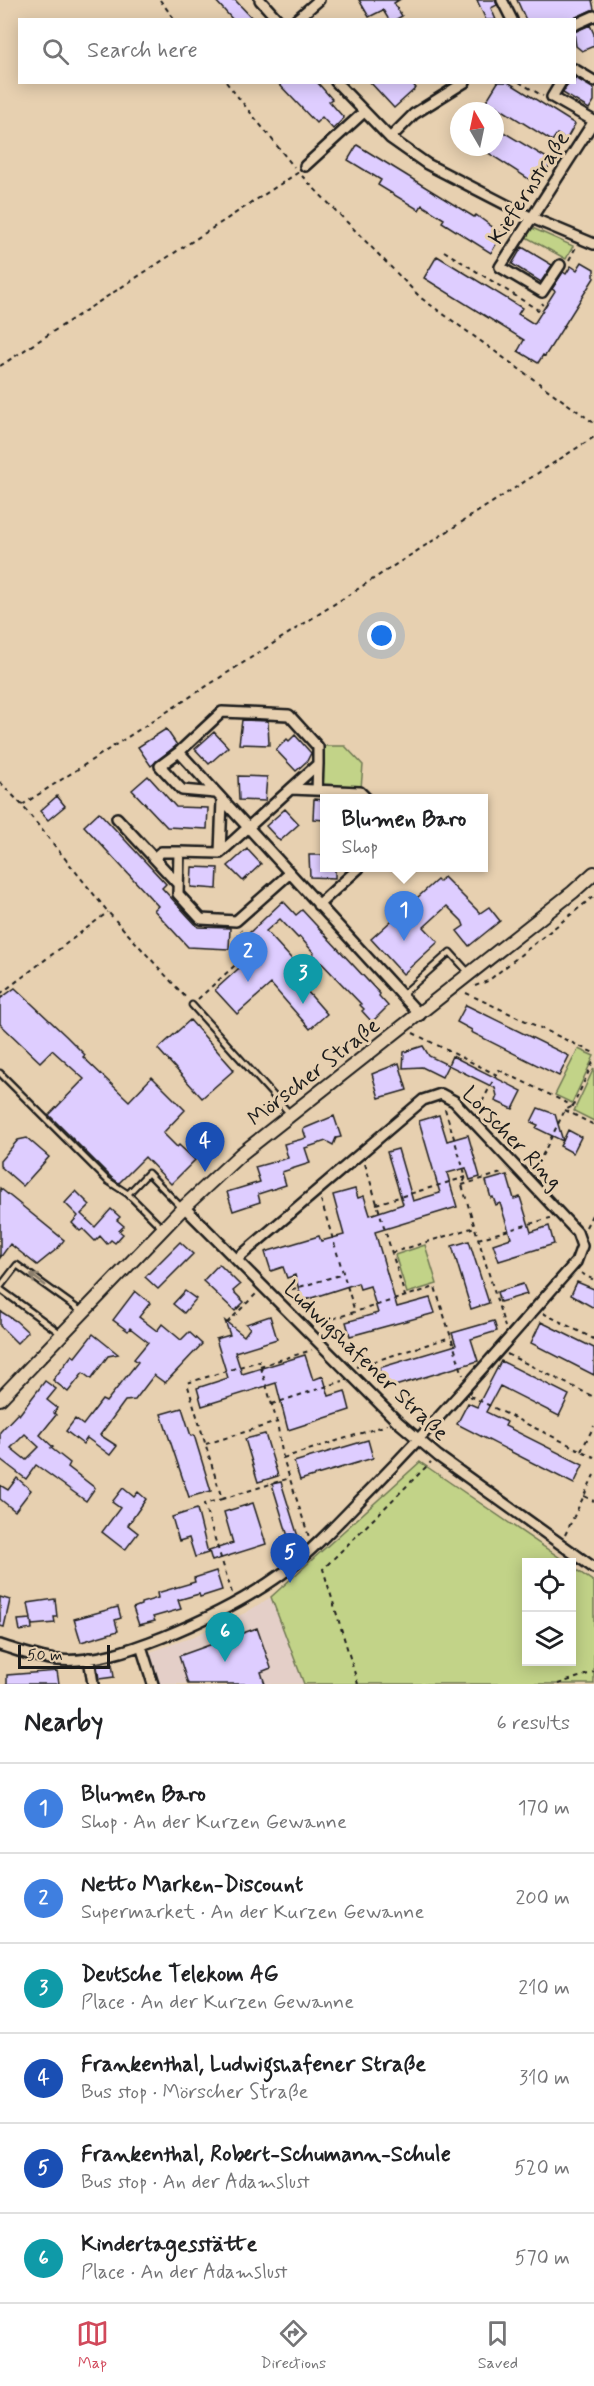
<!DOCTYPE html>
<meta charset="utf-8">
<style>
body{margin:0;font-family:Mynerve,sans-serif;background:#f6f6f6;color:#202124}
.controls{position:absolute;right:18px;bottom:18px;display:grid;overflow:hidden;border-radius:0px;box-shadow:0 3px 15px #0003}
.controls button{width:54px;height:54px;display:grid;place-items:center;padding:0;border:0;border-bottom:2px solid #e0e0e0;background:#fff;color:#202124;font:30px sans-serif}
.compass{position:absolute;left:450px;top:102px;width:54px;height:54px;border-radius:50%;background:#fff;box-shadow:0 3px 15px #0003;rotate:351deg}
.scale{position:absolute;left:18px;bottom:15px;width:92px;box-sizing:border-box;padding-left:6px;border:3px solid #1c1c1c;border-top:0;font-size:16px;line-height:21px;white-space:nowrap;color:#1c1c1c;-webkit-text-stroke:4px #e7d0b0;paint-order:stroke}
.you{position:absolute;left:382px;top:636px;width:21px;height:21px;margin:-15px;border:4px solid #fff;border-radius:50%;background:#1a73e8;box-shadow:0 0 0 9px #1a73e833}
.badge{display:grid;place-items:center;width:39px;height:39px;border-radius:50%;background:#d1495b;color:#fff;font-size:20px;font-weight:700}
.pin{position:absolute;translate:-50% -50px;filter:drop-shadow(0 2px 3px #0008)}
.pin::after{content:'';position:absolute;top:32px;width:21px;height:18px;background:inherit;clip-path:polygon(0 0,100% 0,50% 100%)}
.popup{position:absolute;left:320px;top:794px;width:168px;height:78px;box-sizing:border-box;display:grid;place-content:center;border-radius:0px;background:#fff;filter:drop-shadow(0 2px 4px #0005);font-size:20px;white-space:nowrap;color:#757577}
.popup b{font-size:22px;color:#202124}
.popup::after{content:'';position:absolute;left:50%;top:100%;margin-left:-12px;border:12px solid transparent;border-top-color:#fff}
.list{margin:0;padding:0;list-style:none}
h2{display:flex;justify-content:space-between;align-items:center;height:78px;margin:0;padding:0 24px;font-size:26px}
h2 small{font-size:20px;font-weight:400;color:#757577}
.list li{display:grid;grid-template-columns:39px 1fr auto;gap:18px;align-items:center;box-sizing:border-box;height:90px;padding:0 24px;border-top:2px solid #e0e0e0}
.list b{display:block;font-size:22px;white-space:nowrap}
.list p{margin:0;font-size:20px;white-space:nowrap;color:#757577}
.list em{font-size:20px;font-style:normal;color:#757577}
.icon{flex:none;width:33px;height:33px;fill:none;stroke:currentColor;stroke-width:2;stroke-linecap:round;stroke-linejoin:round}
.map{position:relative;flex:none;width:594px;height:1684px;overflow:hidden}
.search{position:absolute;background:#fff;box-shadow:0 3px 15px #0003;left:18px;right:18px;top:18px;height:66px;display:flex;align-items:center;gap:15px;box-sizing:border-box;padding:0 21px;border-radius:0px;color:#757577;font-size:22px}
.sheet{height:618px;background:#fff}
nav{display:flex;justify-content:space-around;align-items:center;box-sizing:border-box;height:84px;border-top:2px solid #e0e0e0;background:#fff;font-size:16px;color:#757577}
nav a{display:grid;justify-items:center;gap:3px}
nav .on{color:#d1495b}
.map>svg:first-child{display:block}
.built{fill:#e4cfc8}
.green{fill:#c2d388;stroke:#6f7852;stroke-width:1.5}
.building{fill:#decdff;stroke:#1c1c1c;stroke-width:1.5;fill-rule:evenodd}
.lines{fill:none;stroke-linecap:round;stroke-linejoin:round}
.service-casing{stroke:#1c1c1c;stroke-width:9}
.minor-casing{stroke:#1c1c1c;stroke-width:14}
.tertiary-casing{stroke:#1c1c1c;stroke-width:16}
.path{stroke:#1c1c1c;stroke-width:2;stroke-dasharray:4.5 4.5;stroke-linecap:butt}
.service{stroke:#e7d0b0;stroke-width:4.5}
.minor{stroke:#e7d0b0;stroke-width:9}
.tertiary{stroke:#e7d0b0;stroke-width:12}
.oneway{stroke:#8c7f6d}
.labels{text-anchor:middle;stroke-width:6;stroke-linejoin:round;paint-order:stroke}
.street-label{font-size:22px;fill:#1c1c1c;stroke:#e7d0b0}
</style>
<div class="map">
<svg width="594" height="1684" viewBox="0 0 594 1684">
<rect width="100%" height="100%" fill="#e7d0b0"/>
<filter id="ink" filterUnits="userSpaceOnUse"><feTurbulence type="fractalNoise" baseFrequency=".0167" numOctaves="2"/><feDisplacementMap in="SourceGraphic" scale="12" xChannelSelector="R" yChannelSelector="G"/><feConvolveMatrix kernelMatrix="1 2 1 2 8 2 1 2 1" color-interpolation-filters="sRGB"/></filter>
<g filter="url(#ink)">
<path class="built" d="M271 1597 304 1684H159L150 1652 190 1638 245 1613Z"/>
<path class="green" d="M530 227 573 246 566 259 524 236Z
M322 746H345L363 765 361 788 324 785 321 777Z
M578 1049 594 1056 572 1103 555 1095Z
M594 1068V1121L574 1111Z
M425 1245 437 1284 407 1293 395 1255Z
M420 1462 566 1562H526V1662H572V1567L594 1582V1684H304L271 1597Z"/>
<path class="building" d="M215 0H235L254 20H233Z
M359 0H399L394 3 402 16 395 20H389L383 10 369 17Z
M477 0H495L497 5 491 8 496 20H486Z
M517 0H592L594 9 570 20H526Z
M590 25 594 34V46L582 51 576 46 574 32Z
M574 77 594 89V101L589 109 563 93 569 82H574Z
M277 82H317L332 99 329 101 344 118 333 129 322 117 316 123Z
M370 82H411L416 88 394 108Z
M498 82H508L575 124 566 140 557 134 552 141 496 106 495 109 485 103Z
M495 127 552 161 538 185 479 147H495Z
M357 145 474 217 476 215 502 234 491 253 442 222 444 219 422 205 419 210 378 185 381 180 348 160Z
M522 247 552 265 541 282 512 264Z
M437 256 522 308 518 314 534 324 555 291 552 289 563 272 566 274 571 266 577 270 582 262 594 269V278L545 356 543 355 538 363 518 351 524 340 424 278Z
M242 720 268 721 269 745 239 744Z
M166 729 177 745 151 766 138 747Z
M214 732 228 747 209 764 195 749Z
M295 735 311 753 307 761 296 771 276 750 287 739 289 741Z
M148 776 176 807 208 808 207 829 167 827 132 790Z
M238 776 267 777 265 801 239 800Z
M57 796 65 806 48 820 40 811Z
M314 799 324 800V820L313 819Z
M285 809 299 824 280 841 266 826Z
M99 812 166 884 162 888 198 927 230 928 229 949 188 947 154 910 158 906 84 826Z
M247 849 261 864 243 881 228 866Z
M309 855H324V867H335V878L310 877Z
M192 867 218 868 217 889 191 887Z
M444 877 480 913 489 907 500 921 469 946 457 931 464 926 462 921 447 906 424 927 438 942 403 974 371 939 437 880 439 882Z
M283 901 296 915 302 910 380 994 379 996 388 1006 372 1022 362 1011 364 1009 360 1005 361 1004 313 954 314 953 300 937 298 938 280 919 266 931 300 968 293 975 327 1014 310 1029 271 984 237 1014 215 990 260 949 247 935Z
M15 988 66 1036 85 1055 83 1057 129 1101 152 1077 185 1110 163 1133 177 1147 179 1145 195 1160 171 1184 145 1157 119 1183 111 1177 49 1115 84 1079 52 1050 40 1062 0 1024V999Z
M466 1005 569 1056 559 1076 471 1032 472 1030 457 1022Z
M190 1020 234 1070 202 1098 158 1049Z
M423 1046 429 1056 448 1065 442 1077 422 1067 403 1068 404 1052Z
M452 1056 522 1091 513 1109 495 1101 497 1096 495 1088 448 1065Z
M399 1063 407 1090 379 1098 372 1074Z
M538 1108 555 1114 563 1141 568 1130 581 1137 573 1153 560 1146 563 1141 536 1128 538 1125 531 1122Z
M439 1115 447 1141 468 1135 480 1177 470 1180 466 1168 447 1173 457 1207 375 1232 397 1307 430 1298 435 1313 350 1336 346 1322 378 1313 370 1286 360 1289 358 1283 302 1301 295 1275 287 1278 283 1267 271 1271 265 1252 319 1236 321 1241 344 1235 333 1195 355 1189 358 1198 364 1196 370 1215 403 1204 387 1152 398 1149 413 1201 440 1193 419 1121Z
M334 1116 341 1137 336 1138 333 1145 326 1141 305 1148 310 1163 282 1172 286 1185 258 1194 260 1202 233 1211 227 1192 260 1182 255 1167 288 1158 284 1144 306 1138 303 1129Z
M27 1138 49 1157 23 1186 0 1166V1161L18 1140Z
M507 1175 514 1199 520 1197 531 1232 549 1226 554 1244 499 1261 493 1244 511 1238 500 1203 496 1205 493 1197 491 1198 486 1181Z
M0 1188 64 1240 58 1248 37 1265 10 1244 0 1258Z
M76 1191 90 1205 81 1214 95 1227 111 1209 120 1217 117 1220 124 1226 119 1231 123 1234 115 1243 111 1240 107 1244 100 1236 95 1241 83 1229 80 1231 72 1223 78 1216 65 1203Z
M469 1241 489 1303 471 1309 452 1246Z
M180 1242 193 1254 158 1289 145 1277Z
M219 1264 240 1285 233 1291 244 1302 235 1311 203 1281Z
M577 1282 594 1289V1308L571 1295Z
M523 1284 527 1294 500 1302 497 1292Z
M135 1291 150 1303 139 1317 157 1331 162 1324 181 1340 189 1332 202 1344 165 1383 154 1375 135 1400 125 1401 100 1435 117 1446 110 1455 87 1438 83 1444 66 1431 75 1419 83 1425 102 1400 106 1402 138 1362 134 1359 148 1342 130 1328 128 1331 113 1320Z
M185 1291 196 1299 184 1313 173 1304Z
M0 1311 16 1321 28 1332 17 1343 0 1326Z
M270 1316 277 1339 235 1352 242 1374 305 1355 313 1380 323 1376 329 1396 345 1391 350 1410 288 1430 276 1383 202 1406 197 1388 228 1378 216 1339 230 1335 225 1321 244 1336 250 1328 246 1324Z
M494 1321 497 1331 471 1339 478 1361 385 1389 379 1368 456 1345 452 1333Z
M541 1322 594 1348V1375L531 1343Z
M93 1334 118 1354 108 1356 91 1379 83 1373 68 1392 53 1380 72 1355 75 1357Z
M501 1361 569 1395 559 1416 500 1386 486 1412 507 1422 505 1426 583 1465 574 1484 457 1424 468 1403 477 1407Z
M45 1381 56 1389 47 1400 57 1408 54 1413 56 1415 40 1435 53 1447 51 1448 70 1463 68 1467 95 1488 86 1501 36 1465 26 1479 0 1459V1432L18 1413 19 1415ZM25 1434 39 1447 26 1460 11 1448Z
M182 1408 191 1436 194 1435 211 1491 189 1497 161 1414Z
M265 1434 278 1476 258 1482 245 1439Z
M368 1440 373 1458 300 1480 294 1462Z
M17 1478 31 1490 15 1511 0 1499V1485L8 1490Z
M281 1482 299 1540 290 1543 272 1484Z
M123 1488 134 1497 138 1492 146 1499 128 1525 138 1533 125 1550 102 1532 120 1508 112 1502Z
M253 1503 266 1544 212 1561 209 1551 233 1543 224 1512Z
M197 1509 208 1553 195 1557 189 1538 179 1541 172 1517Z
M216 1571 222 1590 200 1597 199 1594 178 1600 181 1609 153 1617 155 1621 139 1625 133 1608 141 1605V1603L158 1598 157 1593 195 1582 194 1578Z
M0 1597 10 1600 4 1627 0 1626Z
M55 1599 57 1617H54L55 1623 32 1625 31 1620 32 1629 20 1631 18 1620 31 1619 28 1603Z
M118 1607 121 1618 115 1620 118 1631 81 1642 74 1619Z
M257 1628 271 1668 261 1672 265 1684H188L179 1656Z
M112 1664 114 1677 99 1679 97 1666Z
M57 1671 59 1684H7V1675Z"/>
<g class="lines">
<defs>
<path id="service" d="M402 995 450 952 469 973
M192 1005 290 1114
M0 1073 108 1181 128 1194
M163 1229 128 1194 148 1173 181 1207
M0 1287 17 1265 82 1312
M0 1289 60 1333"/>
<path id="minor" d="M260 0 278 20
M502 0 512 20
M296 20 319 0
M574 25 594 16
M574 69 594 81
M336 82 390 138 427 164 532 218 594 244
M561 82 552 97 594 121
M390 138 414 114 465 82
M305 166 364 112
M560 265 542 292 500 267 594 121
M179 752 222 712 289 715 318 747V764L220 853 179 852 178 894 201 919 236 921 289 874
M291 789 360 792 366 798
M317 790 318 764
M215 793 182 790 160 766 179 752 420 1015
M117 818 178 884
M220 853 222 800
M154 858 161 852H179
M318 905 359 868
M184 1207 398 1422 438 1456 594 1568
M0 1645C19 1651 37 1658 57 1660 93 1663 130 1650 163 1637 205 1620 246 1600 283 1573 317 1547 345 1515 375 1485 445 1413 510 1337 576 1262L582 1246 577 1232 454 1101 441 1094 423 1100 237 1259
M141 1646 153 1684
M89 1658 93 1684"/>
<path id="tertiary" d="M0 1399 184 1207 241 1154 573 892 594 873"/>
</defs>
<use href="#service" class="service-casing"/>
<use href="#minor" class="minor-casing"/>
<use href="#tertiary" class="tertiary-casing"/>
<path class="path" d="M160 0 175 20
M226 82 294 167
M519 82 543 96
M302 176 421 298 594 423
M444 251 538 310 543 303
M569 260 576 247
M0 366 299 172
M0 782 22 805 108 912 188 1000
M22 805 594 437
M475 986 488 981 594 896
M466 993 594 1053
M0 994 108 912
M198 999 244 957 245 935 241 930
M413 1033 497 1075 499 1070 573 1106 594 1060
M445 1109 466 1177 462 1185 505 1327
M478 1110 496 1075
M565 1110 594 1125
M365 1164 405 1296
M534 1172 565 1110 573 1106
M462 1185 505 1172
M321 1200 355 1312
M376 1204 466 1177
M586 1227 594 1211
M478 1239 550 1218
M391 1253 475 1227
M581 1273 594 1280
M283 1292 343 1274
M543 1313 594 1339
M227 1323 257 1293
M316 1324 435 1287 463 1375
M507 1354 594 1397
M260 1366 312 1350
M356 1367 451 1337
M470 1396 594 1457
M272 1404 343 1381
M206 1444 277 1422
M581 1451 594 1426
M283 1458 387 1425
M584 1496 594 1501
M222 1499 290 1478
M565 1535 594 1475
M232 1593 204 1504 222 1499 187 1383 259 1361 277 1422 283 1458 309 1537
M358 1684 323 1569 431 1462
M558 1684 594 1672"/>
<use href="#service" class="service"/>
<use href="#minor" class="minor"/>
<use href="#tertiary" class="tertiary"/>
</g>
<defs><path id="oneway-shaft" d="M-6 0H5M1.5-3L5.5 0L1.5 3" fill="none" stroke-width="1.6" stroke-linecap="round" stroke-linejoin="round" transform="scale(1.5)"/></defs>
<use class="oneway" href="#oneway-shaft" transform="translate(38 1280) rotate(-144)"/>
</g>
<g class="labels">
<g class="street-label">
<text transform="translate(528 187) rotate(-57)" y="8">Kiefernstraße</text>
<text transform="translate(313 1071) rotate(-38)" y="8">Mörscher Straße</text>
<text transform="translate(513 1137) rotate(46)" y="8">Lorscher Ring</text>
<text transform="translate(367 1360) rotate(44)" y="8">Ludwigshafener Straße</text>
</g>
</g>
</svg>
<div class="controls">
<button><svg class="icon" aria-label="locate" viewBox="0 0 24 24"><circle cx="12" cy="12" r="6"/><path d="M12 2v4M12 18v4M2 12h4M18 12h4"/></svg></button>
<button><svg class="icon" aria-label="layers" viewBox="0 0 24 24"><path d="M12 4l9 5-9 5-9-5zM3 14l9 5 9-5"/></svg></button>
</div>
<svg class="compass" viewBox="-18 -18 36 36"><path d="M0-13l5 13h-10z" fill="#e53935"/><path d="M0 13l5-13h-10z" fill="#757577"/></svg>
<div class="scale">50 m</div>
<div class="you"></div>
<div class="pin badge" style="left:404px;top:941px;background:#3f7fe0">1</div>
<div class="popup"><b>Blumen Baro</b>Shop</div>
<div class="pin badge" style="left:248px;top:982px;background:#3f7fe0">2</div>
<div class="pin badge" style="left:303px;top:1004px;background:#0f9aa8">3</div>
<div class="pin badge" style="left:205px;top:1172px;background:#1a4fb4">4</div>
<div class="pin badge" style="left:290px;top:1583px;background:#1a4fb4">5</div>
<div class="pin badge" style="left:225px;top:1662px;background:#0f9aa8">6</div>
<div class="search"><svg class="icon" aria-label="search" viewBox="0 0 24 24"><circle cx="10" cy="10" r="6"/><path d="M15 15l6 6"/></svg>Search here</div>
</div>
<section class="sheet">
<h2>Nearby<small>6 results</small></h2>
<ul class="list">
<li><span class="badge" style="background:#3f7fe0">1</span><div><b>Blumen Baro</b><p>Shop · An der Kurzen Gewanne</p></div><em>170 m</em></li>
<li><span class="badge" style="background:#3f7fe0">2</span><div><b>Netto Marken-Discount</b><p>Supermarket · An der Kurzen Gewanne</p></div><em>200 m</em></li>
<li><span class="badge" style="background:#0f9aa8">3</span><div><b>Deutsche Telekom AG</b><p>Place · An der Kurzen Gewanne</p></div><em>210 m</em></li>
<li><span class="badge" style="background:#1a4fb4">4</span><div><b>Frankenthal, Ludwigshafener Straße</b><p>Bus stop · Mörscher Straße</p></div><em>310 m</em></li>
<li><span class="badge" style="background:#1a4fb4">5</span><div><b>Frankenthal, Robert-Schumann-Schule</b><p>Bus stop · An der Adamslust</p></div><em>520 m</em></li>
<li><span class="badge" style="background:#0f9aa8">6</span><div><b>Kindertagesstätte</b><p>Place · An der Adamslust</p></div><em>570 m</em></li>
</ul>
</section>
<nav>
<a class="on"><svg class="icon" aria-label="map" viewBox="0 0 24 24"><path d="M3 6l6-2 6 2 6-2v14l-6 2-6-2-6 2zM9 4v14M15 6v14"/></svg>Map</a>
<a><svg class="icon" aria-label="directions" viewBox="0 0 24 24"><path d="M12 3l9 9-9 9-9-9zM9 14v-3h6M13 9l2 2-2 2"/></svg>Directions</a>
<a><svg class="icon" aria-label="saved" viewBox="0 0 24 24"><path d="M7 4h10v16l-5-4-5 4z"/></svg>Saved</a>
</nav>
